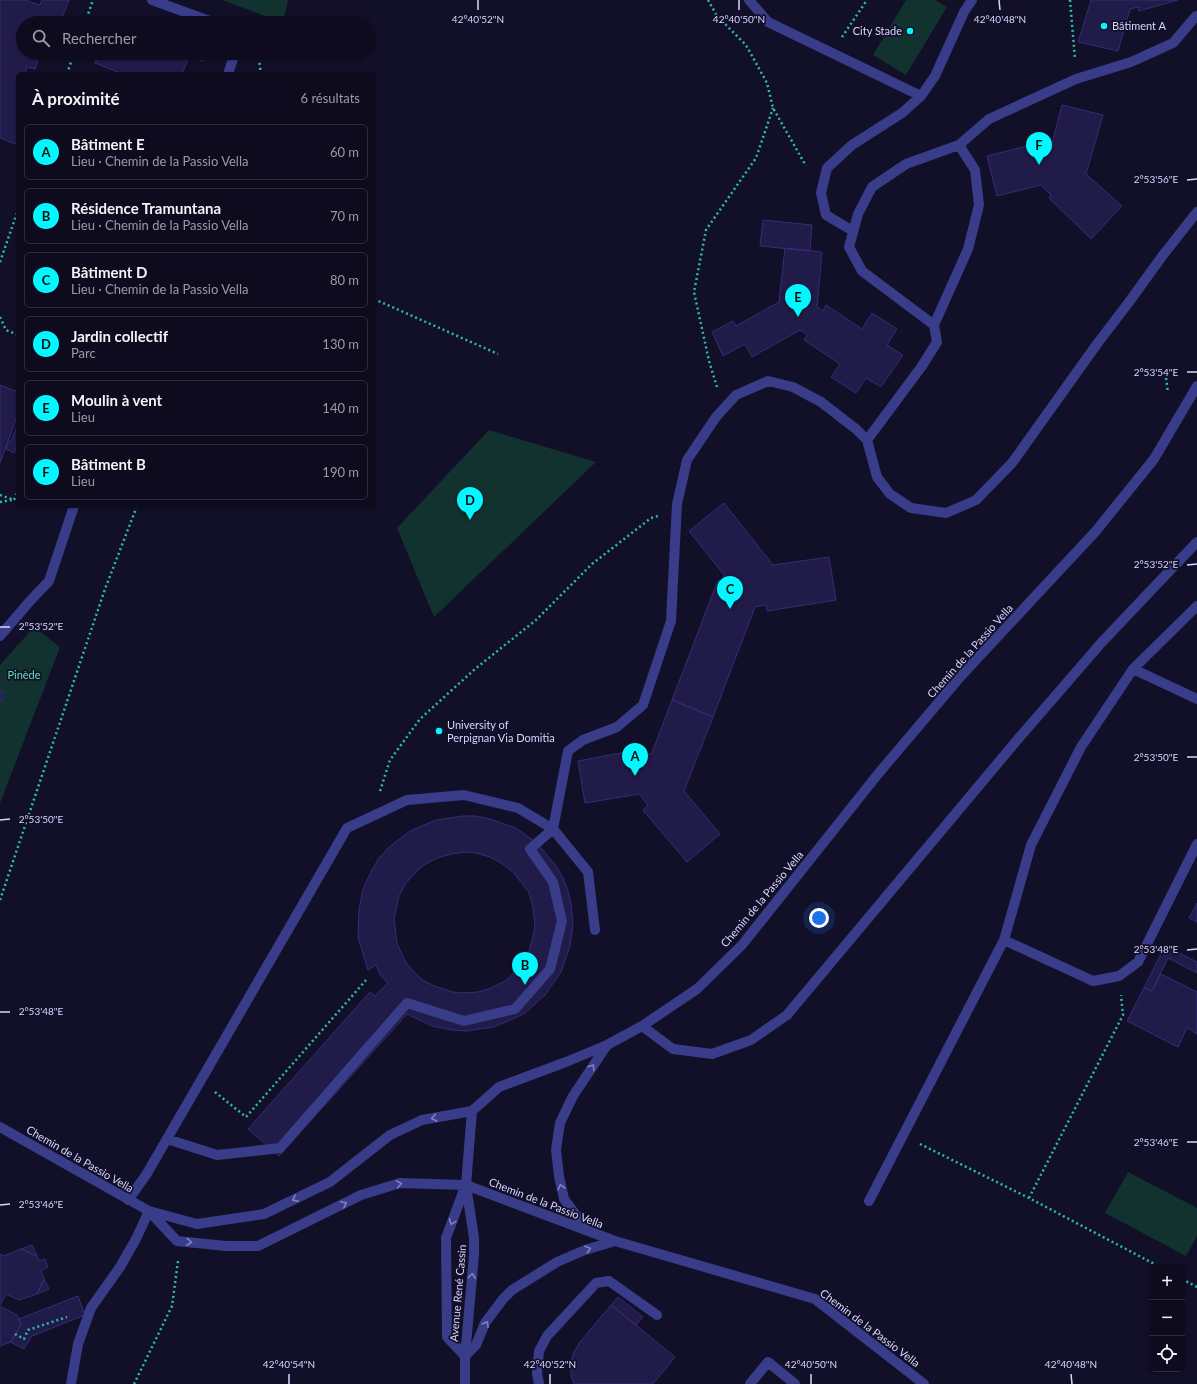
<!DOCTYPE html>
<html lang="fr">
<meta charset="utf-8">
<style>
body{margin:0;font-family:Lato,sans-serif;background:#171427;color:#f1f3f6}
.controls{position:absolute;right:12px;bottom:12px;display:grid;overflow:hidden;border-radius:6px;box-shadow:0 1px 3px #0004}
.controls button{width:36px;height:36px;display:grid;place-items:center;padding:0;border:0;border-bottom:1px solid #2e2b3c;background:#0e0b1e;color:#f1f3f6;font:20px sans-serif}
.you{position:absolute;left:819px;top:918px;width:14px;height:14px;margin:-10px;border:3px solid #fff;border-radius:50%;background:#1a73e8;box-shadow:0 0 0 6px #1a73e833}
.badge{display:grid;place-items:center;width:26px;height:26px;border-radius:50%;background:#02f7ff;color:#111;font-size:13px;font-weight:700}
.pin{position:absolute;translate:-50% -33px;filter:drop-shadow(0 1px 2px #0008)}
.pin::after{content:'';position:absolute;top:21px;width:14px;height:12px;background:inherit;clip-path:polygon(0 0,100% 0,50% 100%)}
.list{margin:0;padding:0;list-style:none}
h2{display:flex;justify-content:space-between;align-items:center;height:52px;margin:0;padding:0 16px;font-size:17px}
h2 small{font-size:13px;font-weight:400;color:#9b9ba4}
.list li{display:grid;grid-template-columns:26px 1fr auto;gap:12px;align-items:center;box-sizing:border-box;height:56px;margin:0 8px 8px;padding:0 8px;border:1px solid #2e2b3c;border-radius:6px}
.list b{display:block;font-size:15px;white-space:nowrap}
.list p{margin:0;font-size:13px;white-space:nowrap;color:#9b9ba4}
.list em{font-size:13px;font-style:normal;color:#9b9ba4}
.icon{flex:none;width:22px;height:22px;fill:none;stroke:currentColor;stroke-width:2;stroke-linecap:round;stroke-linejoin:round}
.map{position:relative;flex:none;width:1197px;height:1384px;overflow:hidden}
.search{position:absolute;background:#0e0b1e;box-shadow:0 1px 3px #0004;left:16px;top:16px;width:360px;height:44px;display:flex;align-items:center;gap:10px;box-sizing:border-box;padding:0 14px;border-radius:22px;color:#9b9ba4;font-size:15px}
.panel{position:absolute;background:#0e0b1e;box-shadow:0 1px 3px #0004;left:16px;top:72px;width:360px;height:436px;border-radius:6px}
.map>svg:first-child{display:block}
.green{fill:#12322f}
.building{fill:#211b49;stroke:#362c76;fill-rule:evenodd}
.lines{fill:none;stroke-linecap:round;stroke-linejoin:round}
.path{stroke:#2dbca9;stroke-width:2.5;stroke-dasharray:2 3;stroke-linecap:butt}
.lane{stroke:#393c88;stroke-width:10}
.street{stroke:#393c88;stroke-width:10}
.oneway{stroke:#8181be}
.ticks{fill:none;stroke:#d8d6ff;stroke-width:1.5}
.poi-dot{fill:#02f7ff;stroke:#120f28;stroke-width:1.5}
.labels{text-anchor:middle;stroke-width:3.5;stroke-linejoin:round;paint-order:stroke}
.poi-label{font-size:11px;fill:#d8d6ff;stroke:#120f28;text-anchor:start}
.street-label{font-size:11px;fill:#d8d6ff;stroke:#120f28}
.park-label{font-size:11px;fill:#5fe2b8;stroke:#120f28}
.ticks-label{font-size:10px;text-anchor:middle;fill:#d8d6ff;stroke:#120f28;stroke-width:3.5;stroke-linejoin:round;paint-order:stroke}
</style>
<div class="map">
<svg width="1197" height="1384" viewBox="0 0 1197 1384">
<rect width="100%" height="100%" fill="#120f28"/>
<path class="green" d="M222 0H288L283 23Z
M906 0H935L947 7 906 75 873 55Z
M489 430 596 462 434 617 397 528Z
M34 627 60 647 0 803V665Z
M1128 1172 1197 1208V1236L1186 1256 1105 1213Z"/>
<path class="building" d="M0 0H25L40 5 42 0H69L60 23H23V53H40L35 69 27 67 25 74H18V145L0 138Z
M1091 0H1178L1139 11 1138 7 1130 9 1118 51 1078 42Z
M170 17 188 23H167Z
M99 53H206L203 61 189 56 182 74H123L95 63Z
M1062 105 1103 115 1086 174 1122 206 1091 239 1049 198 1051 195 1041 185 997 196 987 156 1043 142 1044 146 1052 144Z
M763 220 812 225 810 251 760 246Z
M785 248 822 252 817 307 823 311 826 305 862 329 872 313 897 329 887 345 903 355 881 387 866 378 856 393 831 377 840 364 804 340 807 335 802 331 800 330 752 357 745 344 723 356 712 332 733 321 736 326 779 302Z
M0 385 18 392V414L0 463Z
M18 423V443L14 453 6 449 8 441 11 442Z
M724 503 773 565 829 557 836 600 767 611 766 605 755 607 713 717 672 700 718 580 722 582 724 575 689 531Z
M0 691 4 692 1 702 0 701Z
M672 700 713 717 684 791 720 834 687 862 643 810 648 805 639 794 585 803 578 761 642 749 644 756 652 753Z
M463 816H476L490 819 516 828 538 844 556 866 563 878 568 891 571 904 573 925 570 946 561 972 545 995 525 1013 513 1019 493 1027 466 1031 452 1030 432 1026 407 1014 279 1156 248 1129 370 992 375 996 388 983 381 976 376 965 368 970 358 937 359 909 363 889 372 870 379 858 388 848 410 831 436 820ZM466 852 476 853 490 857 503 864 514 873 529 893 533 907 535 927 532 941 529 951 522 964 512 975 505 981 491 988 478 992 463 993 453 992 434 986 421 979 414 972 405 961 397 943 394 919 398 899 402 890 407 882 417 871 424 865 437 858 451 854Z
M1197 903V922L1189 918Z
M1165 946 1197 962V973L1168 958 1152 991 1144 988Z
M1161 974 1197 992V1034L1187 1028 1178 1047 1127 1021 1144 988 1152 991Z
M32 1245 37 1256 21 1249Z
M21 1249 37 1256 39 1261 45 1259 48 1267 41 1271 44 1279 37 1294 19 1300 6 1294 0 1305V1254L4 1256Z
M44 1279 49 1289 37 1294Z
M78 1296 85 1315 32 1336 24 1349 11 1342 21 1325 19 1319Z
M618 1297 643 1317 636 1325 611 1305Z
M611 1305 675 1357 653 1384H574L571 1375V1362L574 1352 580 1342Z
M0 1306 17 1315 21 1325 11 1342 0 1346Z"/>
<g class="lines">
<path class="path" d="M708 0 717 16 746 45 767 83 773 108 806 166
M1070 0 1075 59
M85 23 93 0
M842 37 867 0
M258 53 261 74
M67 74 74 53
M0 262 18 210
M374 299 498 354
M0 317 6 330 18 335
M1166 378 1168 393
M717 387 709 361 694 292 706 230 756 158 773 108
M0 495 14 500 18 491
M0 502 12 500
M380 791 390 760 420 719 475 669 536 620 592 564 651 518 658 516
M0 900 105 589 137 506
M215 1092 246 1117 367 979
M920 1144 1029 1198 1160 1267
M1029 1198 1123 1015 1121 995
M1182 1279 1197 1287
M15 1334 24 1339 28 1330 67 1317
M134 1384 172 1306 178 1261"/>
<path class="lane" d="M152 0 215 23
M749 0 768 22 921 96
M1196 16 1173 43 1131 62 1076 79 989 119 959 145 906 164 872 187 858 214 849 247 862 271 934 325 937 342 922 366 867 440 877 477 890 494 911 508 946 513 976 500 1012 463 1097 344 1129 302 1163 255 1197 212
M228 74 235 53
M853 231 826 215 821 193 827 168 852 145 902 113 921 96 935 76 964 12 972 0
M934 325 968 249 979 205 975 170 959 145
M0 636 30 601 49 581 74 506
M1133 669 1197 699
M1004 940 1093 981 1119 976 1138 962 1197 844
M642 1026 673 1049 712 1054 751 1040 787 1015 1018 739 1102 642 1197 542
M167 1139 217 1155 280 1148 407 1003 464 1021 515 1009 550 969 562 921 553 882 530 849 553 829 568 751 583 740 617 727 643 705 671 621 677 504 687 460 716 417 736 395 768 381 793 387 821 402 856 429 867 440
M128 1200 146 1175 347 828 407 800 464 795 518 808 553 829 588 872 595 930
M869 1201 1004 940 1031 845 1081 747 1133 669 1197 606
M71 1384 78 1344 91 1308 120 1267 136 1239 149 1211
M539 1384 537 1374 539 1351 547 1336 596 1283 609 1281 657 1315
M750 1384 768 1362 795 1384"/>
<path class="street" d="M0 1127 149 1211 197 1224 264 1214 330 1182 390 1135 422 1120 472 1111 499 1087 566 1062 607 1045 642 1026 697 989 742 945 878 774 961 676 1096 531 1154 459 1197 386
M149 1211 177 1241 226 1246H258L361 1195 400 1183 466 1185 615 1241 815 1299 924 1384
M587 1230 564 1199 559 1176 556 1150 560 1123 573 1096 607 1045
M465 1356 476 1345 485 1323 503 1299 512 1290 557 1262 585 1250 615 1241
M465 1356 447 1337 446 1238 465 1187
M465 1384V1356L474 1255V1238L466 1185 472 1111"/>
</g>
<defs><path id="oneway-chevron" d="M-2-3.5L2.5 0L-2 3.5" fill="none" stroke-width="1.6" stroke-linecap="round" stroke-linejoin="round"/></defs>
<g class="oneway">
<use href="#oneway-chevron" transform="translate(592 1067) rotate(-57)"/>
<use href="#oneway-chevron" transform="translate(434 1118) rotate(169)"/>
<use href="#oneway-chevron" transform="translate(399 1184) rotate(-10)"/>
<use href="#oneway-chevron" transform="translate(561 1187) rotate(-104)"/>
<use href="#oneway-chevron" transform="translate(295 1199) rotate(154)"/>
<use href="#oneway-chevron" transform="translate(344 1204) rotate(-26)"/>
<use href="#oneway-chevron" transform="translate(452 1222) rotate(110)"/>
<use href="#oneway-chevron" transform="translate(189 1242) rotate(5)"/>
<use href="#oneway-chevron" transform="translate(588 1249) rotate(-18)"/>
<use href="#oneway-chevron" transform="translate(472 1276) rotate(-85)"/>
<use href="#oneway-chevron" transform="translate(486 1324) rotate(-61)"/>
</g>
<path class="ticks" d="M478 0V10M739 0V10M999 0 1000 10M1187 180 1197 179M1187 372H1197M1187 565 1197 564M0 627H10M1187 757H1197M0 820 10 819M1187 950 1197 949M0 1012H10M1187 1142H1197M0 1205 10 1204M289 1374V1384M550 1374V1384M811 1374V1384M1071 1374 1072 1384"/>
<g class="poi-dot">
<circle cx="1104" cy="26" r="4"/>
<circle cx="910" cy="31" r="4"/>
<circle cx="439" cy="731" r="4"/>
</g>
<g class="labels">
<g class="poi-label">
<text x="1112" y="30">Bâtiment A</text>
<text x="902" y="35" text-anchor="end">City Stade</text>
<text x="447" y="729">University of<tspan x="447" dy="13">Perpignan Via Domitia</tspan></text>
</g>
<g class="street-label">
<text transform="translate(970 651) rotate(-48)" y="4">Chemin de la Passio Vella</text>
<text transform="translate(762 899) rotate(-50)" y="4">Chemin de la Passio Vella</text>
<text transform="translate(80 1159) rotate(30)" y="4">Chemin de la Passio Vella</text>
<text transform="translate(546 1203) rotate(21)" y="4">Chemin de la Passio Vella</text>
<text transform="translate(458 1293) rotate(-85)" y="4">Avenue René Cassin</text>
<text transform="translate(870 1328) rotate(37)" y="4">Chemin de la Passio Vella</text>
</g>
<g class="park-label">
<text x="24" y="679">Pinède</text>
</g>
</g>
<g class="ticks-label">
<text x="478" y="23">42°40'52"N</text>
<text x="739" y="23">42°40'50"N</text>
<text x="1000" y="23">42°40'48"N</text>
<text x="1156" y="183">2°53'56"E</text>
<text x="1156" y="376">2°53'54"E</text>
<text x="1156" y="568">2°53'52"E</text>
<text x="41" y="630">2°53'52"E</text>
<text x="1156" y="761">2°53'50"E</text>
<text x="41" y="823">2°53'50"E</text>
<text x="1156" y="953">2°53'48"E</text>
<text x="41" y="1015">2°53'48"E</text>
<text x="1156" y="1146">2°53'46"E</text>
<text x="41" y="1208">2°53'46"E</text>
<text x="289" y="1368">42°40'54"N</text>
<text x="550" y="1368">42°40'52"N</text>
<text x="811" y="1368">42°40'50"N</text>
<text x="1071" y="1368">42°40'48"N</text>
</g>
</svg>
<div class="controls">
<button>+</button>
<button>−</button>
<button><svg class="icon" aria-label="locate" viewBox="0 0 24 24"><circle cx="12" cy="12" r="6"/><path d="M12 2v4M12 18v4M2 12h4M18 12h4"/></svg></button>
</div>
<div class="you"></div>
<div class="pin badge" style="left:635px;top:776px">A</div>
<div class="pin badge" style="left:525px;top:985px">B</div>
<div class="pin badge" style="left:730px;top:609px">C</div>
<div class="pin badge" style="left:470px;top:520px">D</div>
<div class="pin badge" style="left:798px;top:317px">E</div>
<div class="pin badge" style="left:1039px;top:165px">F</div>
<div class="search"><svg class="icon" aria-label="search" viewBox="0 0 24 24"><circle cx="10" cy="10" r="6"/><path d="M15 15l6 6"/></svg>Rechercher</div>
<section class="panel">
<h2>À proximité<small>6 résultats</small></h2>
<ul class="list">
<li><span class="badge">A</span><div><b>Bâtiment E</b><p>Lieu · Chemin de la Passio Vella</p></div><em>60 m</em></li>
<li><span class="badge">B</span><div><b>Résidence Tramuntana</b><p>Lieu · Chemin de la Passio Vella</p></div><em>70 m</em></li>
<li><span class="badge">C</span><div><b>Bâtiment D</b><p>Lieu · Chemin de la Passio Vella</p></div><em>80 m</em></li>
<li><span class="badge">D</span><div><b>Jardin collectif</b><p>Parc</p></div><em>130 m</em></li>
<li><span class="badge">E</span><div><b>Moulin à vent</b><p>Lieu</p></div><em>140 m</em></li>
<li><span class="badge">F</span><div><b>Bâtiment B</b><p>Lieu</p></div><em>190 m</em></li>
</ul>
</section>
</div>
